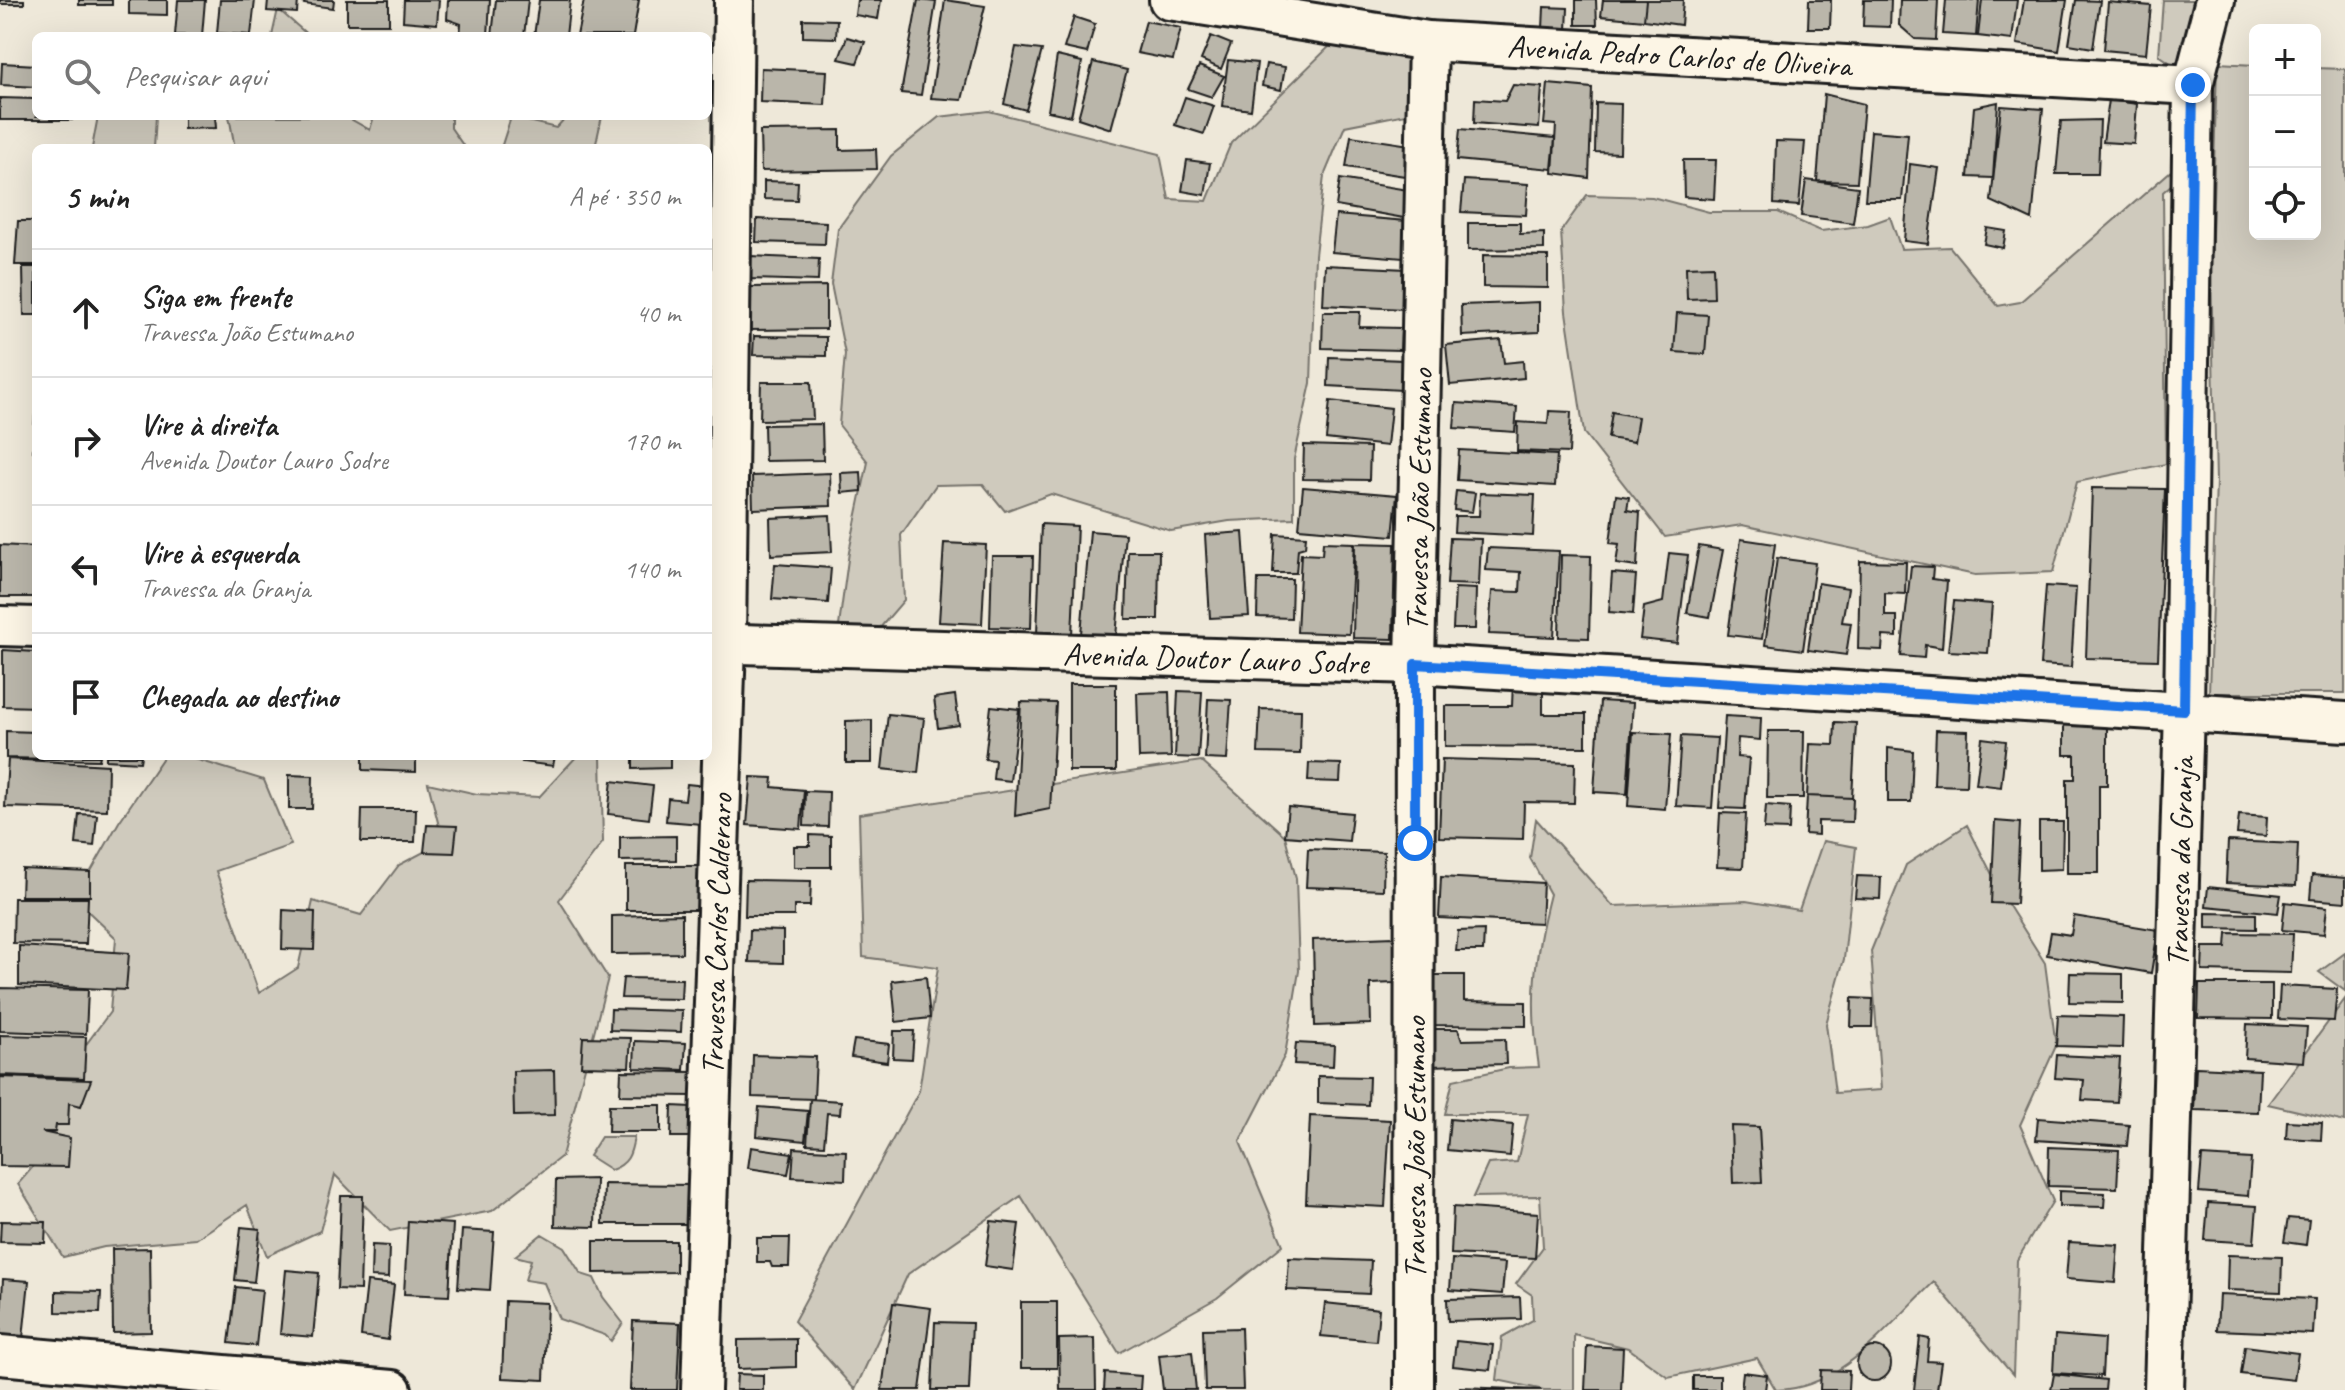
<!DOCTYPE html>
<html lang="pt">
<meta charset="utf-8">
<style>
body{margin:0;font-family:Caveat,sans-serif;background:#f2f2f2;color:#222}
.controls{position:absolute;right:24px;top:24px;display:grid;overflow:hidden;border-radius:12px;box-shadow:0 8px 32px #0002}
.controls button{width:72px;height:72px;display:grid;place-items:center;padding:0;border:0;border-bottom:2px solid #e0e0e0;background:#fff;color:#222;font:40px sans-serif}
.stop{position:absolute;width:24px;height:24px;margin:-18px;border:6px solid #1a73e8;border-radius:50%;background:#fff}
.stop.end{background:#1a73e8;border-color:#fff;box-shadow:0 2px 8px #0008}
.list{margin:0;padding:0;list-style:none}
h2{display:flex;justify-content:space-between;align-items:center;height:104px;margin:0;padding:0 32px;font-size:34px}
h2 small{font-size:26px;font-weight:400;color:#767676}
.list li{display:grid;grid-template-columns:52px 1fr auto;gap:24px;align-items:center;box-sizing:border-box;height:128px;padding:0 32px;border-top:2px solid #e0e0e0}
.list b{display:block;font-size:30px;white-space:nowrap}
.list p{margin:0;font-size:26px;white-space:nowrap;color:#767676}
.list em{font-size:26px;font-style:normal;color:#767676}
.icon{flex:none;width:44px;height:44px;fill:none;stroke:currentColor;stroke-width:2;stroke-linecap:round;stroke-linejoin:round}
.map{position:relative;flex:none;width:2345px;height:1390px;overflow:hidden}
.search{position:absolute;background:#fff;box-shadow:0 8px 32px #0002;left:32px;top:32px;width:680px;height:88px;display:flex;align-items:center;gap:20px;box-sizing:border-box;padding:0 28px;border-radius:12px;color:#767676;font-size:30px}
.panel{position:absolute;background:#fff;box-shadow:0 8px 32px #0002;left:32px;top:144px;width:680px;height:616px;border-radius:12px}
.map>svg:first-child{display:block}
.green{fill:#cfcabd;stroke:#76736c;stroke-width:2}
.building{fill:#bab6aa;stroke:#1c1c1c;stroke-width:2}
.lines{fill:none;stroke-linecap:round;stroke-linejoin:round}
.minor-casing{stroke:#1c1c1c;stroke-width:44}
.minor{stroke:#fcf5e5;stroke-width:38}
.route{stroke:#1a73e8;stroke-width:10}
.labels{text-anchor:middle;stroke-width:7;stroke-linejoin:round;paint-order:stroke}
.street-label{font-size:32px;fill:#1c1c1c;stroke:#fcf5e5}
</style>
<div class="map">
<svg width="2345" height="1390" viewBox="0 0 2345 1390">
<rect width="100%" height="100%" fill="#eee8d9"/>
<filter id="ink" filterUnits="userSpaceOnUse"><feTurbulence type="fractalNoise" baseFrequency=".0125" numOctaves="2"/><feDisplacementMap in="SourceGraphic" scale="16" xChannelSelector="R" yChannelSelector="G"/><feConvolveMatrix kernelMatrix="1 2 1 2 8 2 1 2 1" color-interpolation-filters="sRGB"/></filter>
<g filter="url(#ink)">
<path class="green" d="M2163 0H2199L2181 70 2159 55Z
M278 9 309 36H272Z
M1344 32 1395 42 1416 71 1426 110 1345 126 1324 176 1315 255 1311 383 1294 459V518L1229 521 1171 531 1051 494 1005 511 983 484 936 485 901 535 904 600 873 636 839 626 849 552 868 462 839 425 845 354 831 284 838 229 891 156 939 117 989 111 1160 154 1169 199 1207 201 1231 143Z
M2217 63 2255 65V234H2315V68L2345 69V693H2209L2216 481 2211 270Z
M98 116H156L154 148H92Z
M229 116H345L370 130 374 116H451V128L465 148H235Z
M567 116H602L595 148H501L511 117 556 128Z
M2172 170 2179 178 2163 192 2166 464 2077 482 2053 572 1975 575 1742 525 1665 537 1584 433 1566 312 1561 231 1587 195 1652 197 1709 212H1778L1821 231 1868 225 1890 217 1901 249 1950 247 1998 306 2020 302Z
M164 756H185L264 780 291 845 216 871 259 993 298 968 313 901 361 915 399 865 443 842 428 783 477 794 539 797 577 756H601L603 842 559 900 608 978 562 1156 492 1211 390 1231 335 1175 320 1231 267 1256 247 1205 196 1239 104 1247 63 1257 18 1184 50 1147 68 1069 110 1012 116 938 75 899 119 822Z
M1201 761 1285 836 1296 878 1299 971 1285 1055 1240 1142 1283 1245 1217 1298 1119 1353 1021 1196 908 1274 855 1390 794 1321 919 1091 938 967 863 957 859 814Z
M1536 819 1613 906 1746 901 1799 910 1823 841 1856 847 1844 959 1826 1024 1835 1093 1881 1090 1871 951 1906 865 1967 825 2004 898 2045 963 2056 1046 2020 1125 2053 1201 2017 1260 2013 1375 1934 1282C1889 1324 1841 1390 1776 1390L1757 1358 1668 1377 1628 1348 1574 1335V1390H1544L1497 1380 1502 1337 1533 1320 1532 1295 1516 1284 1543 1247 1540 1196 1473 1197 1488 1164 1517 1162 1528 1114H1445L1453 1080 1509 1068 1539 1067C1529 1001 1534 957 1550 894L1530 858Z
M2345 953V991L2319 972Z
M2345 999V1122L2268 1104Z
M601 1137H634C631 1155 628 1164 611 1170L589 1156Z
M542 1234 564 1247 581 1274 594 1278 603 1297 623 1323 611 1341 605 1335 559 1319 544 1283 525 1280 531 1260 515 1256Z"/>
<path class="building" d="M0 0H24V4H0Z
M79 0H112V5H79Z
M129 0H167V15L129 14Z
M178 0H205L202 36 175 35Z
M220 0H255L251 35 217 33Z
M268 0H298L297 13 267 11Z
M305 0H334L333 8 304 4Z
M347 0H389V24H347Z
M404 0H439L437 24 403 21Z
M448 0H490L488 36H460L461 24 447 19Z
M496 0H528L524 36H492Z
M539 0H570L566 36H534Z
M584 0H639L633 36H577Z
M857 0H881L878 19 855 15Z
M918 0 936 2 921 95 901 93Z
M945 0 985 6 962 100 931 98Z
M1576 0H1596L1597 25H1576Z
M1603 0H1646L1644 20 1601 16Z
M1646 0H1683L1681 25 1644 20Z
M1809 0H1831L1830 28H1808Z
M1864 0H1891L1890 27 1863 26Z
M1900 0H1938L1936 40 1915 39 1899 25Z
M1946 0H1979L1976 36 1943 34Z
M1982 0H2017L2012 40 1978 36Z
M2024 0H2067L2059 51 2017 44Z
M2076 0 2100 1 2093 48 2069 44Z
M2108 2 2151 6 2146 54 2104 50Z
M1544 7 1568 8 1567 30 1543 29Z
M1074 17 1095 24 1087 53 1064 48Z
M803 19 837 20 836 38 803 37Z
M1146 21 1181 28 1173 60 1137 53Z
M1211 36 1231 44 1221 69 1201 60Z
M847 37 865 42 857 63 839 59Z
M1016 47 1042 50 1026 110 1004 104Z
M1057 56 1082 62 1071 116 1048 111Z
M1228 60 1257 63 1251 110 1222 106Z
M1093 62 1127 70 1111 129 1078 118Z
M2 63 36 65V87L1 85Z
M1266 64 1285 67 1281 90 1262 86Z
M1199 66 1224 76 1212 97 1188 89Z
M708 67H714L712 104H708Z
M761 68 827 71 825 105 760 102Z
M1548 84 1592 88 1589 178 1553 173 1556 125 1544 124Z
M1513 85 1542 87 1539 128 1474 123 1475 99 1505 101Z
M1824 94 1864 104 1857 182 1817 181Z
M1185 97 1214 106 1204 134 1175 125Z
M0 98 36 99V116H72V120H0Z
M2109 100 2137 104 2134 144 2103 142Z
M1998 102 1993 178 1968 177 1974 107Z
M1596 103 1621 104 1620 153 1595 152Z
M2001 106 2043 109 2032 220 1991 201Z
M184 116H215L216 128 184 129Z
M2100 120 2098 174H2056L2061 121Z
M1460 129 1555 138 1552 169 1457 160Z
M840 130V150L876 149 877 169 761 171 760 131Z
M1871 131 1908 134 1902 200H1865Z
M1351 136 1410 145 1405 176 1346 167Z
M1776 141 1805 142 1799 206 1774 204Z
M1187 160 1210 163 1205 195 1182 191Z
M1683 160H1716L1714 199 1684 197Z
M1910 164 1939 168 1928 244 1904 241Z
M1340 179 1408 190 1404 218 1336 206Z
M1464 180 1528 184 1526 215 1461 212Z
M1806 180 1858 187 1853 223 1801 216Z
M764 181 798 182 797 200 764 199Z
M1336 215 1406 221 1403 258 1332 252Z
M757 219 826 222 825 244 756 242Z
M18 221H36V265H15Z
M1468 223H1520V234L1544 233V249L1468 250Z
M1987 228 2006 231 2003 248 1984 244Z
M1483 255 1548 256V288L1483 287Z
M750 256 819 259 818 281 749 279Z
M1325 265 1406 269 1404 309 1323 305Z
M1713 266 1714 298 1687 299 1686 267Z
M23 267H36V315H24Z
M826 286V329L748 330V287Z
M1539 302V332L1462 336 1461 305Z
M1323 312H1360L1359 327 1401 328 1400 350 1322 348Z
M1677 313 1708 315 1705 354 1674 352Z
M754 336 826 337V356L753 355Z
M1501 340 1504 363 1523 361 1524 378 1450 385 1446 345Z
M1329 357 1403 360 1402 390 1328 386Z
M761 382H811L813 419 760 420Z
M1330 401 1391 408 1387 446 1326 439Z
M1456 403 1517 407 1515 432 1454 428Z
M1549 411 1571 412 1569 453 1517 451 1518 422 1548 424Z
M1612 412 1638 417 1634 442 1608 438Z
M35 414H36V451H33Z
M822 424 823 460 765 461 764 425Z
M1304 445 1370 447 1369 480 1303 479Z
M1459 450 1557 455 1555 486 1457 480Z
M861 472 862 491 842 493 841 473Z
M830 473 831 506 753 509 752 476Z
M1303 487 1397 495 1393 536 1299 528Z
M2092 488 2165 489 2158 660 2086 658Z
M1456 491 1475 493 1472 512 1454 510Z
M1480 493 1535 495 1533 536 1454 532 1455 516H1479Z
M1616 495 1629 497 1627 510 1640 512 1637 567 1616 564 1619 544 1610 543Z
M830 515 832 552 771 555 770 518Z
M1041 524 1077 526 1072 635 1037 634Z
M1090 531 1125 534 1116 637 1081 634Z
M1243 532 1249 616 1210 618 1205 535Z
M1275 534 1306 536 1305 547 1298 549 1296 573H1273Z
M1450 538 1481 539 1479 585 1447 584Z
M1741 539 1775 544 1762 639 1728 635Z
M1323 542 1354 543 1349 634 1297 632 1301 554 1322 555Z
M944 543 986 545 982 624 939 622Z
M1355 543 1395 544 1393 639 1353 638Z
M0 545 36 547V597H0Z
M1699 546 1723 550 1710 617 1687 613Z
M1488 548 1559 551 1554 637 1489 634 1492 591 1520 592 1521 572 1486 570Z
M1128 551H1159L1158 619H1126Z
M1669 553 1688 555 1677 643 1640 639 1644 607 1663 602Z
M1561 555 1591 556 1589 638 1559 637Z
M992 556H1033L1031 628 990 627Z
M1777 558 1815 563 1803 650 1765 645Z
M1860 561 1906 562 1905 594 1885 593V616H1897V637L1883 636 1882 650 1858 649Z
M775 564 831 568 828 603 772 599Z
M1911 566 1933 567 1932 579 1947 581 1942 648 1925 645 1924 658 1901 656Z
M1612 573 1636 575 1633 614 1609 612Z
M1258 579H1292L1291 618 1257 617Z
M1818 583 1848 588 1842 622 1851 623 1846 655 1808 650Z
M2046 586 2076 588 2071 667 2040 665Z
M1455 588 1476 589 1475 629H1453Z
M1954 601 1992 604 1988 653 1948 651Z
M3 650 36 652V707L3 706Z
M1513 682H1543V714H1586V747L1445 746V706H1512Z
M1069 684H1116V771H1069Z
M1178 691 1202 692 1198 758 1175 757Z
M1169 692 1171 757 1139 758 1137 693Z
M955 695 959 725 938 728 934 698Z
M1208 699 1231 700 1227 760 1205 759Z
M1600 701 1633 703 1627 794 1594 792Z
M1021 702 1056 703 1050 809 1015 816Z
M991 706 1019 709 1010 781 993 779 995 760 985 759Z
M1260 709 1301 710 1300 754 1258 753Z
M888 714 924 718 918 773 882 769Z
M1725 716 1761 718 1760 740 1738 738 1737 757 1749 758 1745 809 1719 808Z
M872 720V763H846V721Z
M2064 721H2107V785H2099V873H2067V779H2075V755H2064Z
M1835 722 1856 723 1852 798 1807 796 1810 744 1834 745Z
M1936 730 1968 731 1966 786 1934 785Z
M6 731 36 732V756H100L99 760 6 758Z
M1768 731H1804L1803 798H1767Z
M1633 732 1671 734 1665 809 1628 806Z
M1681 736 1717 738 1712 808 1676 806Z
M1982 738 2006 741 2001 787 1976 784Z
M1888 748 1913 751 1911 802H1888Z
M106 756H141L140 762 106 760Z
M363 756H416V772L363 770Z
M523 756H555L553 766 522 762Z
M633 756H670V768L633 769Z
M8 759 108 765 107 810 5 807Z
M1442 759 1575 763 1574 803 1524 802 1523 839 1439 837Z
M1309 763 1341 764 1340 782 1308 781Z
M289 775 313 776 312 809H289Z
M751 777 773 778 772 787 804 790 801 829 747 825Z
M612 781 653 786 649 819 608 814Z
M687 784 705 786 701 824 666 821 668 798 685 800Z
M805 791 829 792 828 827 804 826Z
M1807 796 1853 798 1852 822 1818 821V835L1805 834Z
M1766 805 1790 807 1789 830 1764 829Z
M1288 807 1352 813 1349 841 1285 836Z
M362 809H416L415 842H361Z
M1720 813 1746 814 1743 868 1717 867Z
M79 814 97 815 94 846 76 844Z
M2239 815 2267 817 2266 836 2237 834Z
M1995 821 2020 823 2016 904 1991 903Z
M2039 822H2063L2062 869 2039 870Z
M427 825 457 826 454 853 424 852Z
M810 835 831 836V867H794V846H810Z
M676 836V860L620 861V837Z
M2228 841 2298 844 2296 886 2226 883Z
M1308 849 1384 852 1383 890 1306 887Z
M626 866H698L697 910H626Z
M22 869 90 872V896H21Z
M2312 875 2345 878V902L2310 899Z
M1857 876 1881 877 1880 899 1855 898Z
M1441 877 1543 883 1541 923 1439 918Z
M746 880 811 881 810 906H794V916H745Z
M2208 887 2281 895 2278 913 2206 906Z
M14 898H88L86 944 13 943Z
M2285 902 2327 907 2324 934 2282 930Z
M283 910 315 912 314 950 282 949Z
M2206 913 2256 914V929L2206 928Z
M682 914V953L612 954V916Z
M2074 916 2158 930 2151 973 2047 955 2051 932 2071 935Z
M750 930 783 931V963L749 962Z
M1484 930 1483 951H1456L1458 931Z
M2227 933 2293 934 2291 973 2202 971 2203 947H2226Z
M1394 937 1395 983 1370 984 1371 1024 1315 1026 1313 940Z
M19 946 129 953 126 990 19 985Z
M2070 973 2123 974V1003L2069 1002Z
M1428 975H1464V1001L1526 1002V1026L1427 1025Z
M926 977 930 1018 896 1022 892 981Z
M623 978 682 979 681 999 621 998Z
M2199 984H2272V1019L2198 1018Z
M2280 986 2337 989 2334 1021 2278 1019Z
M0 988 88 990 86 1034 0 1031Z
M1852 998 1873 999 1872 1027H1851Z
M611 1009 682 1011 681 1032 610 1030Z
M2058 1015 2123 1017 2122 1048 2056 1046Z
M2247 1024 2307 1027 2304 1062 2245 1058Z
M1427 1029H1458L1462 1040 1505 1039 1506 1064 1428 1066Z
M894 1031H914L912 1059 893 1058Z
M0 1035 86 1037 84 1078 0 1075Z
M583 1037 631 1038 629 1067 581 1066Z
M854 1040 889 1044 887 1062 851 1057Z
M635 1041 686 1043 684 1070 634 1068Z
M1296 1043 1334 1045 1333 1066 1294 1064Z
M753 1055 816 1057 814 1099 752 1097Z
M2057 1055 2120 1058 2117 1102 2082 1100 2084 1080 2055 1078Z
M2196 1067 2260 1070 2258 1112 2194 1110Z
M554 1070 555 1115 514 1116 513 1071Z
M621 1071 692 1072V1096L620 1095Z
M1318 1076 1369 1077 1368 1105 1318 1103Z
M0 1077 91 1080 81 1106 69 1103 68 1125H56L55 1132H42L70 1138 68 1167 0 1166Z
M810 1099 841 1101 840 1114 827 1113 824 1145 807 1144Z
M609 1105H661V1132H608Z
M672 1106 692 1107 691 1137H671Z
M759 1107 808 1111 805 1141 757 1136Z
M1310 1116 1390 1120 1385 1207 1306 1203Z
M2038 1118 2129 1125 2127 1146 2036 1140Z
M1450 1119 1513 1125 1510 1156 1447 1150Z
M2287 1121 2322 1123 2321 1140 2286 1138Z
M1731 1126 1759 1127 1762 1182 1733 1183Z
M751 1147 792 1153 788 1174 748 1168Z
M2049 1147 2119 1150 2117 1188 2048 1186Z
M794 1148 846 1151 845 1180 792 1177Z
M2202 1156 2251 1159 2248 1196 2199 1192Z
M596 1179 595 1227 555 1226 556 1180Z
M604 1184 692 1185V1224H603Z
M2059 1191 2105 1193 2104 1207 2059 1206Z
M341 1196H363L360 1290 337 1289Z
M2208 1203 2257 1206 2254 1243 2205 1240Z
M1453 1207 1538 1213 1535 1258 1451 1254Z
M2288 1218 2309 1220 2306 1245 2284 1242Z
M1 1221 46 1222 45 1243 0 1242Z
M408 1221 453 1224 449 1296 404 1294Z
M991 1221 1019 1224 1013 1270 985 1266Z
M241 1227 260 1229 254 1282 235 1280Z
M462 1230 494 1232 490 1290 458 1288Z
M757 1238H790L789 1267H772L770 1262H757Z
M594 1241H676V1272L594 1273Z
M2069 1242 2118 1245 2115 1283 2066 1279Z
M372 1245 389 1246 388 1278 371 1277Z
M150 1248 151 1332 113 1333 112 1249Z
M2228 1255 2282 1257 2281 1292 2227 1290Z
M1289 1258 1371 1261 1369 1294 1287 1290Z
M1452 1259 1505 1263 1502 1294 1450 1290Z
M286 1270 319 1273 313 1337 280 1334Z
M3 1279 29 1281 23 1338 0 1336Z
M367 1282 394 1285 388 1340 361 1336Z
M236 1287 262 1290 256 1346 229 1343Z
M56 1291 101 1292 100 1313 56 1312Z
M2219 1295 2315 1299 2313 1334 2217 1330Z
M1520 1297 1521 1319 1448 1321 1447 1299Z
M505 1301 547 1303 544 1380 502 1378Z
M1021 1302H1057V1368H1021Z
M893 1303 931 1308 920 1390H882Z
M1325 1303 1379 1309 1376 1341 1321 1336Z
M633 1321 680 1323 677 1390H630Z
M935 1322 972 1323 969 1390H932Z
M1241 1328 1243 1390H1205L1203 1329Z
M2055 1335 2104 1339 2102 1376 2053 1373Z
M1920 1337 1929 1339 1927 1361 1941 1362 1937 1390H1914Z
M1095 1338 1096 1390H1060L1059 1339Z
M796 1339V1367L738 1369V1340Z
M1456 1341 1493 1345 1490 1370 1453 1366Z
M1587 1346 1623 1348 1621 1390H1585Z
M2245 1346 2298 1353 2294 1380 2241 1374Z
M1857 1364a17 17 0 1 1 34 0a17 17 0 1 1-34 0Z
M1192 1352 1196 1390H1163L1159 1355Z
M1821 1370 1849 1371 1848 1390H1820Z
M1743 1372 1767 1375 1765 1390H1741Z
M1105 1373 1141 1376 1140 1390H1104Z
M737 1374 763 1375V1390H736Z
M2054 1374 2106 1380 2105 1390H2051Z
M1693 1376H1720V1390H1693Z
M1460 1387 1542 1390H1460Z"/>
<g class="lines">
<defs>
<g id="minor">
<path id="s1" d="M1169 0 1428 41 2193 85"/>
<path d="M0 626 36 627"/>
<path id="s2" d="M708 643 1415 664 2345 722"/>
<path d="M0 1355 392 1390"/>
<path id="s3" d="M701 1390 726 643 734 0"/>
<path id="s4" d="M1414 1390 1415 664 1428 41"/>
<path id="s5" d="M2164 1390 2184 710 2193 85 2215 0"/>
</g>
</defs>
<use href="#minor" class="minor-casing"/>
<use href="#minor" class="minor"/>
</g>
</g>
<g class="lines" filter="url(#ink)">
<path class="route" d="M1415 843V664L2184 710 2193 85"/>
</g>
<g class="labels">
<g class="street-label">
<text dy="11" stroke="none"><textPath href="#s1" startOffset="514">Avenida Pedro Carlos de Oliveira</textPath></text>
<text dy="11" stroke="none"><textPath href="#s4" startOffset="890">Travessa João Estumano</textPath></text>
<text dy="11" stroke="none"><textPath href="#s2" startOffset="508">Avenida Doutor Lauro Sodre</textPath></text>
<text dy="11" stroke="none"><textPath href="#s5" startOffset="528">Travessa da Granja</textPath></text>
<text dy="11" stroke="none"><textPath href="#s3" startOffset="456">Travessa Carlos Calderaro</textPath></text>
<text dy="11" stroke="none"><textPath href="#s4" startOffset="242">Travessa João Estumano</textPath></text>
</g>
</g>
</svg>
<div class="controls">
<button>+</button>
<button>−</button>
<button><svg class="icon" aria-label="locate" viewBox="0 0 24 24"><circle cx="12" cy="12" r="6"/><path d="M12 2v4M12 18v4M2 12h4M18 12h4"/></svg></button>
</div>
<div class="stop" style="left:1415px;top:843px"></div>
<div class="stop end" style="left:2193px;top:85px"></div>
<div class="search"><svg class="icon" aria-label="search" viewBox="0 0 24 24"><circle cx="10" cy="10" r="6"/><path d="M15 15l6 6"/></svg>Pesquisar aqui</div>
<section class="panel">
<h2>5 min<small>A pé · 350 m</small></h2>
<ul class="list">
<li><svg class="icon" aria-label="ahead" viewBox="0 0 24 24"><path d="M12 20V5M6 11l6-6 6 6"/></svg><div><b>Siga em frente</b><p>Travessa João Estumano</p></div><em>40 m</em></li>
<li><svg class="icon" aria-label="right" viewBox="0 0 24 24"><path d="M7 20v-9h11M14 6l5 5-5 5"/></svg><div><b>Vire à direita</b><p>Avenida Doutor Lauro Sodre</p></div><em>170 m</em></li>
<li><svg class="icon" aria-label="left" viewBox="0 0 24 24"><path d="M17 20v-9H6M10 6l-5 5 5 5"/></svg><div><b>Vire à esquerda</b><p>Travessa da Granja</p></div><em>140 m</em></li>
<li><svg class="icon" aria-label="arrive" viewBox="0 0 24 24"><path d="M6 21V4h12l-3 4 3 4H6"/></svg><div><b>Chegada ao destino</b></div></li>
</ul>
</section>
</div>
